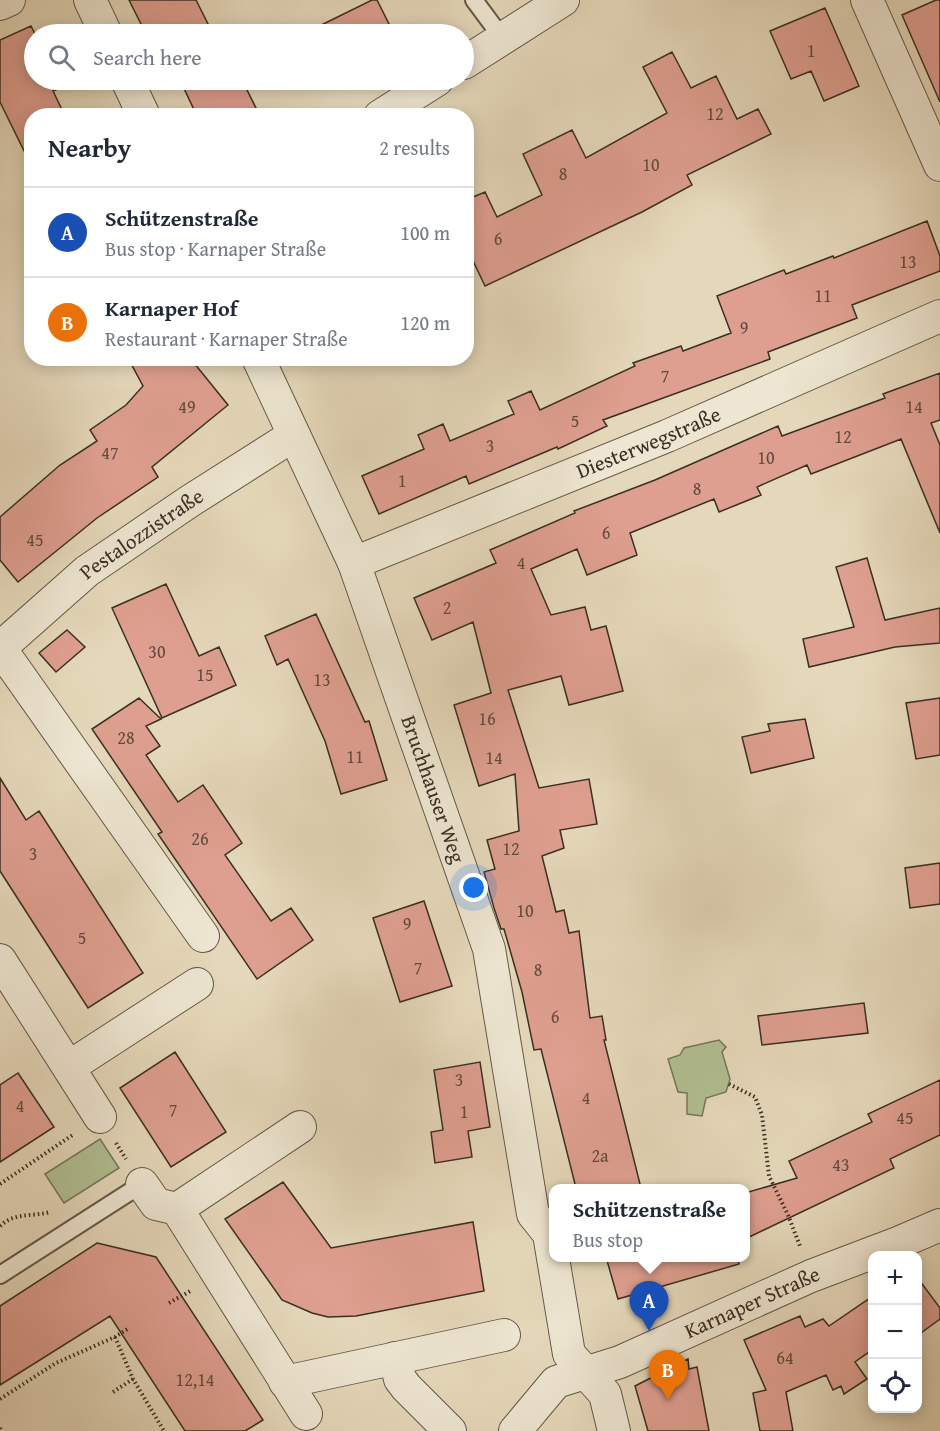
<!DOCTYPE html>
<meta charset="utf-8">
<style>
body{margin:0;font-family:"Gentium Book Plus",serif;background:#f2f2f3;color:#1f2937}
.controls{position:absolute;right:18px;bottom:18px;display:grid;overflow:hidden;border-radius:12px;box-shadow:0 3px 15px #0003}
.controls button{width:54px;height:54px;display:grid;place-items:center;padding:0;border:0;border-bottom:2px solid #e0e1e3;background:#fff;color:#1f2937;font:30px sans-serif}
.you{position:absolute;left:474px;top:888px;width:21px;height:21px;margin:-15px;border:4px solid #fff;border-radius:50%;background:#1a73e8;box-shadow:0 0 0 9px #1a73e833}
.badge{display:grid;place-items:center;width:39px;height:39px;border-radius:50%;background:#8f2418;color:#fff;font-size:20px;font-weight:700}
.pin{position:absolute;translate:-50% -50px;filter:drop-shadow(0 2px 3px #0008)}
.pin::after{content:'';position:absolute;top:32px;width:21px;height:18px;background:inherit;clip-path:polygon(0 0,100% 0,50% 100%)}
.popup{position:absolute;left:549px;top:1184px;width:201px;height:78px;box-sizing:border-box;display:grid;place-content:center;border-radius:12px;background:#fff;filter:drop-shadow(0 2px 4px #0005);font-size:20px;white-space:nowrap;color:#747a83}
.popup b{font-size:22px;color:#1f2937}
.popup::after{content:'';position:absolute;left:50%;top:100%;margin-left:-12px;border:12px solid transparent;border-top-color:#fff}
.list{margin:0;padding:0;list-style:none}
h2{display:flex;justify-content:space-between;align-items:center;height:78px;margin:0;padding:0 24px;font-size:26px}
h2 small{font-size:20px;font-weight:400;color:#747a83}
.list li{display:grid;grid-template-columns:39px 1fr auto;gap:18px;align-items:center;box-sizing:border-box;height:90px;padding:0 24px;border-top:2px solid #e0e1e3}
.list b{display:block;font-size:22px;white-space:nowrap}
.list p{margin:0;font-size:20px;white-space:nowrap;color:#747a83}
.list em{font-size:20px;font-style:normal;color:#747a83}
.icon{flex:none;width:33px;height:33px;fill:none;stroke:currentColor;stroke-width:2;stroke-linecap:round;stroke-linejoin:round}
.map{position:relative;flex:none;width:940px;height:1431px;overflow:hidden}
.search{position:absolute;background:#fff;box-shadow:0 3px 15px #0003;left:24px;top:24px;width:450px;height:66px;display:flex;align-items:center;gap:15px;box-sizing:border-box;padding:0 21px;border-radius:33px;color:#747a83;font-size:22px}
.panel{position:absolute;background:#fff;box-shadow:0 3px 15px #0003;left:24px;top:108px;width:450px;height:258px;border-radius:24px}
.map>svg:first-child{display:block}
.green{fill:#b1bf92;stroke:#75775a;stroke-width:1.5}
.building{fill:#df9f90;stroke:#392f23;stroke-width:1.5}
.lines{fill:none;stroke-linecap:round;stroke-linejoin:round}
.lane-casing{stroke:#645949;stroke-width:20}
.street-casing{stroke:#645949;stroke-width:34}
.path{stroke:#392f23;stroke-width:4;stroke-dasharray:1.5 3;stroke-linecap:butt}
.lane{stroke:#eee6d2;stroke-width:16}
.street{stroke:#eee6d2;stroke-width:32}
.labels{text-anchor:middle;stroke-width:6;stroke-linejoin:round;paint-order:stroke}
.number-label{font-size:18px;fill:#624b3e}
.street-label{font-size:21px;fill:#392f23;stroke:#eee6d2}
</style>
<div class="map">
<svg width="940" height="1431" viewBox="0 0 940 1431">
<rect width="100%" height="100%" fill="#e5d8ba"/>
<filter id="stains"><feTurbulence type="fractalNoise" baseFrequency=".00333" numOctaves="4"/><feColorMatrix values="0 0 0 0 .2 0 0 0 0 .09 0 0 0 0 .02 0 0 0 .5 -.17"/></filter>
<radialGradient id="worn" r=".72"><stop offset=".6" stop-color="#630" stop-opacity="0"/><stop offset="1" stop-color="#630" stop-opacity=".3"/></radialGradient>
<path class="green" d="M719 1040 726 1047 722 1052 730 1079 726 1092 706 1098 702 1116 687 1114V1093L678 1092 668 1059 680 1055 684 1048Z
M100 1139 119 1168 64 1203 45 1174Z"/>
<path class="building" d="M129 0H196L213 34H146Z
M372 0H377L394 34H303Z
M936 0H940V102L902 15Z
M825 8 859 86 824 101 811 71 791 79 770 31Z
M31 26 35 34 34 80H56L60 88 53 91 65 116H32V167L0 102V40Z
M672 52 691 88 716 76 737 119 758 109 771 134 687 175 692 185 642 212 485 286 466 246V200L485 192 497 217 542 195 523 154 572 130 586 158 667 113 643 67Z
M180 80H242L260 116H197Z
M927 221 940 256V271L852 305 857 318 768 352 770 359 603 420 607 426 558 449 557 447 469 484 466 476 379 514 362 476 424 449 418 435 443 424 450 441 514 414 508 401 531 391 540 410 635 366 633 363 681 346 683 351 731 333 717 296 784 270 786 274 833 256 834 258Z
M128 358H190L228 405 152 467 158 477 97 518 18 582 0 560V517L60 465 97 441 90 430 126 405 143 386Z
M940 373V420L931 423 940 445V533L901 439 811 474 807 465 757 487 761 495 719 512 714 499 630 533 637 555 587 575 577 549 531 569 551 615 585 607 591 630 606 626 623 691 569 705 561 676 508 690 539 788 589 779 597 824 560 830 564 848 542 856 556 912 564 910 569 933 579 931 590 1018 602 1016 606 1040H604L641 1188H576L541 1049 534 1050 522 992 504 929H501L494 908 484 872 495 869 487 840 519 831 515 774 479 786 454 705 491 693 473 622 432 640 414 598 496 563 490 550 575 513 574 511 655 480 778 426 782 436 885 398 883 394Z
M867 558 885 620 940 608V643L895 647 809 667 803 639 854 627 836 567Z
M166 584 199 656 219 647 236 685 162 718 112 608Z
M316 614 365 722 369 721 387 780 341 794 325 741 288 659 277 665 265 636Z
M67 630 85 647 56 672 39 653Z
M139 698 161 719 146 726 160 746 146 755 178 802 203 785 242 843 225 855 271 921 291 908 313 940 257 979 158 834 162 832 92 729Z
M940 698V755L916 759 906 703Z
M805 719 814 758 751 773 742 737 770 731 768 724Z
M0 778 26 820 39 811 143 973 88 1008 0 871Z
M940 863V904L910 908 905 868Z
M424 901 452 986 400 1002 373 918Z
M864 1003 868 1033 762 1045 758 1016Z
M175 1052 226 1132 171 1167 120 1088Z
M480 1062 490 1127 468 1131 472 1157 435 1163 431 1132 443 1130 434 1070Z
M18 1073 54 1127 0 1162V1085Z
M940 1080V1135L890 1159 894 1168 745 1239V1193L797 1178 789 1161 872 1122 868 1114Z
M283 1182 331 1248 473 1222 484 1291 356 1316 328 1317 312 1313 282 1300 225 1219Z
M97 1243 156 1257 263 1420 245 1431H185L110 1316 0 1385V1306Z
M606 1257H738L739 1264 618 1299Z
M918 1280 920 1281 940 1308V1319L918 1335Z
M873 1296V1349L855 1362 867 1379 844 1394 841 1386 833 1390 826 1375 786 1392 793 1431H760L753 1393 766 1390 744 1340 800 1316 805 1327 823 1319 829 1326Z
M688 1359 689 1369 697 1367 709 1431H648L635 1386Z"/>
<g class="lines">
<defs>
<path id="lane" d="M474 0 503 39
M0 1275 142 1184"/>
<g id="street">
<path d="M90 0 106 34"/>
<path d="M867 0 940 165"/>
<path d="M0 4 9 0"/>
<path d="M464 63 563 0"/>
<path d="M127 80 144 116"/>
<path d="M380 116 437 80"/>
<path id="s1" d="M258 358 354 563 489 949 533 1214 549 1234 569 1354 605 1394 614 1431"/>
<path id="s2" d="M354 563 667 436 940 316"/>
<path id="s3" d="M0 648 87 571 190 501 294 435"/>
<path d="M0 648 203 936"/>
<path d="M0 960 100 1117"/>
<path d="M69 1067 197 984"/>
<path d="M142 1184 156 1204 177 1209 306 1414"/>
<path d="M177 1209 300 1127"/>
<path d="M395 1358 400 1379 406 1387 450 1431"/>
<path d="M285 1382 504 1335"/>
<path id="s4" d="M515 1431 556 1382 620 1362 811 1276 898 1243 940 1225"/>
</g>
</defs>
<use href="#lane" class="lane-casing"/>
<use href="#street" class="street-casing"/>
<path class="path" d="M729 1084 755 1097 762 1115 769 1176 788 1215 800 1246
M116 1143 126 1159
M0 1184 74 1134
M0 1226C15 1212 32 1217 50 1212
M169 1303 192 1290
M115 1337 133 1379 164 1431
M113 1392 133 1379
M0 1399 56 1363 115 1337 129 1328
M0 1428 2 1431"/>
<use href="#lane" class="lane"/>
<use href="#street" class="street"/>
</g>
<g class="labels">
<g class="number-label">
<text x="811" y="57">1</text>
<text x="715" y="120">12</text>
<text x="651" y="171">10</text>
<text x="563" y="180">8</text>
<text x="498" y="245">6</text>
<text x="908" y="268">13</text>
<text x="823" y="302">11</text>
<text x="744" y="334">9</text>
<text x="665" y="382">7</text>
<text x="187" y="413">49</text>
<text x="914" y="413">14</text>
<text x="575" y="427">5</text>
<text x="843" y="443">12</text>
<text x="490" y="452">3</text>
<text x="110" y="459">47</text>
<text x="766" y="464">10</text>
<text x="402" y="487">1</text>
<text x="697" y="495">8</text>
<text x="606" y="539">6</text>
<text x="35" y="546">45</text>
<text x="521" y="569">4</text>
<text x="447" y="614">2</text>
<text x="157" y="658">30</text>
<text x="205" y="681">15</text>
<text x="322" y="686">13</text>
<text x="487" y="725">16</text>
<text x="126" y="744">28</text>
<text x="355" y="763">11</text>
<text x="494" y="764">14</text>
<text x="200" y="845">26</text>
<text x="511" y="855">12</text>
<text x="33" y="860">3</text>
<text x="525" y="917">10</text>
<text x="407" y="930">9</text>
<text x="82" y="944">5</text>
<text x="418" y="974">7</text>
<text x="538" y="976">8</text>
<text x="555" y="1023">6</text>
<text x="459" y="1086">3</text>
<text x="586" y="1104">4</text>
<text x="20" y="1112">4</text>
<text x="173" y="1116">7</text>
<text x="464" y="1118">1</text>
<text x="905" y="1124">45</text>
<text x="600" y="1162">2a</text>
<text x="841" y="1171">43</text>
<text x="785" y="1364">64</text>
<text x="195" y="1386">12,14</text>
</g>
<g class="street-label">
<text dy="7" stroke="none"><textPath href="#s2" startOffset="318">Diesterwegstraße</textPath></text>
<text dy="7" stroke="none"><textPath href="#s3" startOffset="182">Pestalozzistraße</textPath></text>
<text dy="7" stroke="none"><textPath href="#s1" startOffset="466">Bruchhauser Weg</textPath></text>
<text dy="7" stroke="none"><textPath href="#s4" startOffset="276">Karnaper Straße</textPath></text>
</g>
</g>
<rect width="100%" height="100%" filter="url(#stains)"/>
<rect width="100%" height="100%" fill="url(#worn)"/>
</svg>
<div class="controls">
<button>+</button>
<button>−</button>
<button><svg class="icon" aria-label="locate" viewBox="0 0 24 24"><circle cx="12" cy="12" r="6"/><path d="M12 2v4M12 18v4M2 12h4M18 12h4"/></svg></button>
</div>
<div class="you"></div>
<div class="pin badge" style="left:649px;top:1331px;background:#1a4fb4">A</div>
<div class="popup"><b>Schützenstraße</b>Bus stop</div>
<div class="pin badge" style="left:668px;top:1400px;background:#e8710a">B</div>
<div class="search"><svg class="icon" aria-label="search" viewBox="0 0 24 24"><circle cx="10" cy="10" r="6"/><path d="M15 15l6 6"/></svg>Search here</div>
<section class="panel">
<h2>Nearby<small>2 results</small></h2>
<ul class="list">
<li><span class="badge" style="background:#1a4fb4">A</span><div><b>Schützenstraße</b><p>Bus stop · Karnaper Straße</p></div><em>100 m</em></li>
<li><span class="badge" style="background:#e8710a">B</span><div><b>Karnaper Hof</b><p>Restaurant · Karnaper Straße</p></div><em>120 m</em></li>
</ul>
</section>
</div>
